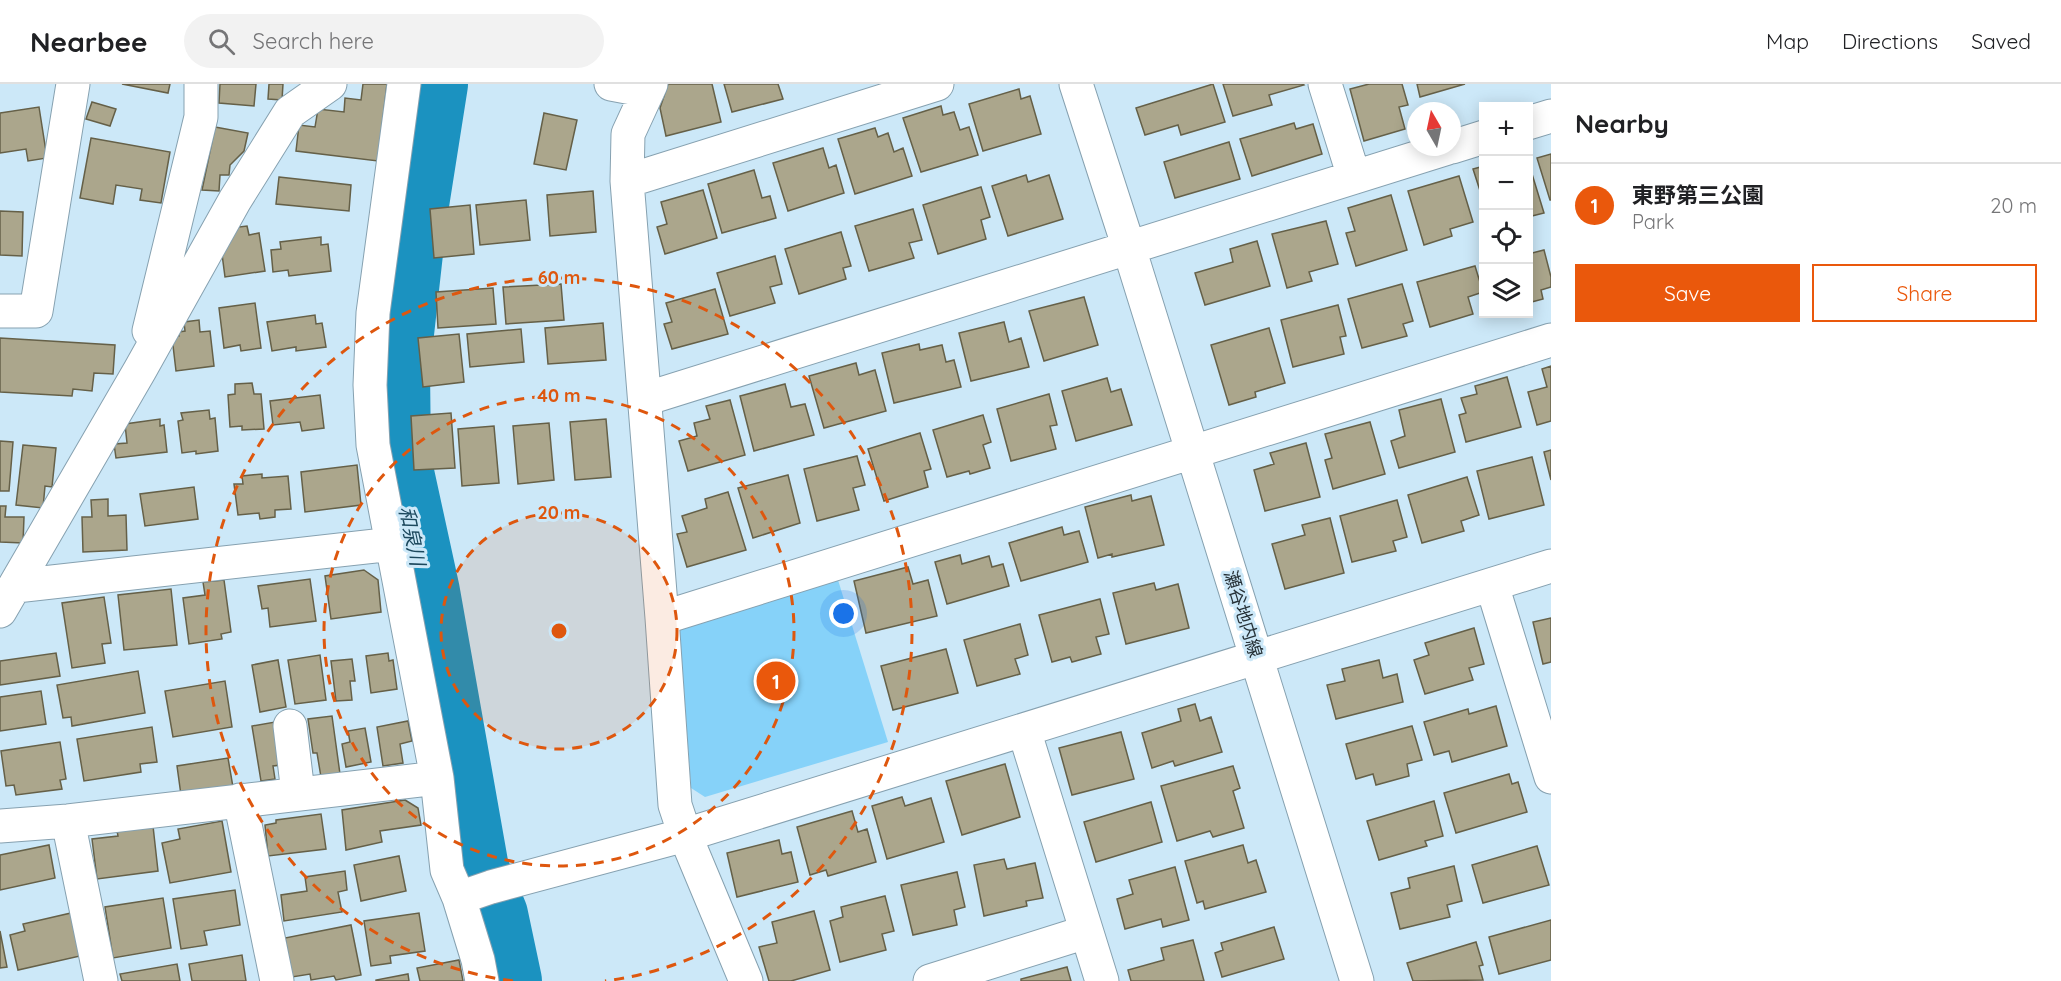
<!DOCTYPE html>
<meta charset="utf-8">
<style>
body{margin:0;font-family:Quicksand,"Noto Sans JP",sans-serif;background:#f2f2f2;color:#202124}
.controls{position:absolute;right:18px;top:18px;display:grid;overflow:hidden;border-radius:0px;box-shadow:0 3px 15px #0003}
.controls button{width:54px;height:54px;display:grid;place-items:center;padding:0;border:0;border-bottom:2px solid #e0e0e0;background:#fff;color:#202124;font:30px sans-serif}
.compass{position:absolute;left:1407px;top:18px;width:54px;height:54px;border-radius:50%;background:#fff;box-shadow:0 3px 15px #0003;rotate:351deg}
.you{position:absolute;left:844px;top:530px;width:21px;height:21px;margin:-15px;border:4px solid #fff;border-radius:50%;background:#1a73e8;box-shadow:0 0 0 9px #1a73e833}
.badge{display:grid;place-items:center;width:39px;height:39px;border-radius:50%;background:#ea580c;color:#fff;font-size:20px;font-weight:700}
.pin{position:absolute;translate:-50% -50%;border:3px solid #fff;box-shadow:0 2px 6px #0006}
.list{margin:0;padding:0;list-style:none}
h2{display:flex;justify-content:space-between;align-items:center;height:78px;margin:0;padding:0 24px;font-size:26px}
h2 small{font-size:20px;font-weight:400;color:#757577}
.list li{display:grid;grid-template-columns:39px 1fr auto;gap:18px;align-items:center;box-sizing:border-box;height:84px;padding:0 24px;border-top:2px solid #e0e0e0}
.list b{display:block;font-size:22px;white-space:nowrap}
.list p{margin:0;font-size:20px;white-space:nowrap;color:#757577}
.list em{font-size:20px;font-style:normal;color:#757577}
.actions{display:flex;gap:12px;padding:18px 24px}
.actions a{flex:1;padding:14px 0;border:2px solid #ea580c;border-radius:0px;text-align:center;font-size:21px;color:#ea580c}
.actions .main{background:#ea580c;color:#fff}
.icon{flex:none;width:33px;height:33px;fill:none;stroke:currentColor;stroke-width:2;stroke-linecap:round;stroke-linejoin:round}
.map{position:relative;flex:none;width:1551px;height:897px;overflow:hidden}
header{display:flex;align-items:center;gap:36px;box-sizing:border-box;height:84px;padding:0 30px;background:#fff;border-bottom:2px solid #e0e0e0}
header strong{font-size:28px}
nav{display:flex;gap:33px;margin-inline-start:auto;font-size:21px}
.search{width:420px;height:54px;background:#f2f2f2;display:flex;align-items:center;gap:15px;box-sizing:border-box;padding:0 21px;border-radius:33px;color:#757577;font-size:22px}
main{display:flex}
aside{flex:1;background:#fff}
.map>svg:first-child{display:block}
.green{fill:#86d2f9}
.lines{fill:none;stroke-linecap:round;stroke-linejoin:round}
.river{stroke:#1b92c0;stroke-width:70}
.building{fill:#aba68c;stroke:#656048;stroke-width:1.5}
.minor-casing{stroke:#86a1b0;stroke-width:35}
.minor{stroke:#fff;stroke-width:33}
.ring{fill:none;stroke:#de570e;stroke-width:3;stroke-dasharray:10 8}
.labels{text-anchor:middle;stroke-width:6;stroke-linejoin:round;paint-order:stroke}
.street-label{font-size:18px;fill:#253036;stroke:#cce8f8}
.water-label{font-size:20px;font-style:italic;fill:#1c485d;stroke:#cce8f8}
.centre{fill:#de570e;stroke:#cce8f8;stroke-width:3}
.ring-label{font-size:18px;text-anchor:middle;font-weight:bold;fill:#de570e;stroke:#cce8f8;stroke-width:6;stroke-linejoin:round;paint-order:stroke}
</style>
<header>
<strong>Nearbee</strong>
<div class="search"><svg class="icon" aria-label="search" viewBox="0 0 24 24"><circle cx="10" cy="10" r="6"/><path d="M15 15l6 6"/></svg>Search here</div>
<nav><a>Map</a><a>Directions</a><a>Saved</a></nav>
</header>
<main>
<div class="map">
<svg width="1551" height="897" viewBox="0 0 1551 897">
<rect width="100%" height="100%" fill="#cce8f8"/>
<path class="green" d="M838 496 888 658 705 713 691 704 679 535Z"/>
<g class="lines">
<path class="river" d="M433 0 412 133 395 285 396 375 425 508 474 785 493 831 507 897"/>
</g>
<path class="building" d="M122 0H170L168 9Z
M220 0H256L254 22 219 19Z
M269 0H283L282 16 268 15Z
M363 0H387L378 77 296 67 299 41 315 43 318 25 344 28 345 14 361 16Z
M668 0H712L721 38 666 52 660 24Z
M724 0H778L783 15 732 28Z
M1213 0 1225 38 1181 51 1178 41 1145 51 1136 24Z
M1223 0H1303L1304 1 1269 11 1272 21 1233 32Z
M1369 0H1402L1408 21 1399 23 1405 45 1364 57 1350 5Z
M1417 0H1465L1420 13Z
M1019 5 1021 15 1030 12 1041 50 983 67 969 20Z
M92 18 116 25 110 42 86 35Z
M941 22 943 31 954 28 960 46 969 43 978 71 921 88 903 34Z
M39 23 47 74 28 77 26 65 0 69V29Z
M544 29 577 36 566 86 534 80Z
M1294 39 1296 45 1313 40 1322 70 1252 92 1240 55Z
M215 43 248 49 244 67 230 81 229 91H220L219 107 202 106Z
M875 44 878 53 888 49 894 68 903 64 912 92 855 110 838 55Z
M91 54 170 68 161 119 140 116 142 105 116 101 113 120 80 114Z
M1229 58 1240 95 1175 114 1164 78Z
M823 64 829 84 836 81 844 109 788 127 773 79Z
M1551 70V116H1550L1537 74Z
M1528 77 1544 129 1528 133Z
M1484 82V119L1473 85Z
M754 86 762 114 770 112 776 134 722 149 708 100Z
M1026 91 1028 98 1049 91 1063 135 1008 152 992 102Z
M1459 92 1473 138 1450 145 1452 152 1424 161 1408 107Z
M279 93 351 101 349 127 276 120Z
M981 103 990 133 981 136 986 155 938 170 923 121Z
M703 106 717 154 665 170 657 143 667 140 661 118Z
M593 107 596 148 550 152 547 111Z
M1391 111 1407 166 1356 182 1346 149 1355 147 1348 124Z
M526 116 530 156 480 161 476 121Z
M470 121 474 170 434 174 430 125Z
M913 125 922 156 909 159 914 174 869 187 855 142Z
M0 127 23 128 22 172 0 171Z
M1326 137 1338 180 1309 188 1312 197 1287 204 1272 150Z
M247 142 249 151 259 149 265 187 225 193 220 155 231 144Z
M841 148 851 182 843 184 846 195 799 210 785 165Z
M321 153V161L328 160 331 187 289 192 288 186 273 188 271 166 281 165 280 158Z
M1257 157 1270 202 1205 221 1195 189 1233 178 1230 165Z
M1544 166 1551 193V203L1541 206 1543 215 1528 219V170Z
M775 172 782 200 770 203 775 219 730 232 717 189Z
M1475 182 1483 208 1468 213 1473 230 1430 243 1417 198Z
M561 200 564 236 506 240 503 203Z
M1402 200 1413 237 1403 240 1407 252 1362 264 1348 215Z
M493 204 496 240 438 244 436 208Z
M715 205 728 250 672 265 664 240 672 238 666 219Z
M1084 213 1098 261 1044 277 1029 227Z
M255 219 261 264 241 267 240 261 224 264 219 224Z
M1338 221 1346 252 1340 253 1344 270 1293 283 1281 236Z
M315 231 316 240 322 239 326 263 296 267V263L272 267 267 238Z
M199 236 200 248 210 247 214 282 176 287 172 253 179 252 178 248 185 247 184 238Z
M1004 238 1009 258 1021 254 1029 283 971 297 959 249Z
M603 239 606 276 548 280 545 244Z
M1269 244 1285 299 1255 308 1256 313 1229 321 1211 261Z
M521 245 524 278 470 283 467 250Z
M459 250 464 298 423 303 418 254Z
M0 254 115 261 113 290 94 289 92 307 73 305 72 312 0 308Z
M919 260 920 266 942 261 946 278 954 276 961 303 894 319 882 269Z
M856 279 859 291 875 286 886 327 824 344 809 292Z
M1551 282V337L1537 341 1528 308 1547 303 1542 285Z
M1507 293 1521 343 1466 358 1459 331 1466 329 1461 314 1477 310 1475 302Z
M1107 294 1111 308 1121 305 1132 341 1076 357 1062 307Z
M252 299 254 310H261L264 345 242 346V342L230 343 228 311 235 310V300Z
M785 300 791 323 805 320 814 351 754 367 740 312Z
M1049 310 1057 341 1050 342 1056 365 1011 377 997 325Z
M320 311 324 344 302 347 300 338 273 341 270 317Z
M1441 315 1455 368 1399 384 1391 357 1405 352 1399 326Z
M730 316 745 371 688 387 679 357 697 352 694 339 710 335 706 322Z
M209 326 210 335 215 334 218 367 196 370V367L182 369 178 337 183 336 181 329Z
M451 329 455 384 414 386 411 332Z
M983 331 991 358 983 361 990 384 970 390 969 387 947 393 933 346Z
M160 335V342L164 341 167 368 116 374 114 360 127 359 125 340Z
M606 335 611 393 575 396 570 338Z
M1370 338 1385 390 1333 405 1325 376 1332 374 1325 350Z
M549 339 554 396 518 400 513 342Z
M494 342 499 399 462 402 458 345Z
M920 349 931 385 924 387 928 403 884 417 868 365Z
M0 357 13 358 9 407H0Z
M1306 359 1320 413 1265 427 1254 386 1274 380 1270 369Z
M23 361 56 364 52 403 45 402 43 424 16 421Z
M1551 366V396L1544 368Z
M857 372 865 401 853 404 859 426 817 437 804 385Z
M1532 373 1544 421 1489 435 1477 387Z
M357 381 361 421 305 428 301 388Z
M262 390V394L288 392 291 425 275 426V433L260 435 259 429 238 431 234 400H243L242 392Z
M788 391 800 439 753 454 738 404Z
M1467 393 1479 431 1461 437 1464 447 1422 459 1408 411Z
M194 403 198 435 145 442 140 410Z
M728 408 746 466 687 483 677 450 687 448 682 432 707 424 705 415Z
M1131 411 1132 417 1151 412 1164 461 1112 473V470L1098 474 1085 423Z
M108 415V432L126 431 127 466 83 468 82 433H92L91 416Z
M1397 416 1407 453 1393 457 1396 467 1352 478 1340 432Z
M0 422H6L5 433H24L23 459 0 458Z
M1330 434 1344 489 1285 505 1272 460 1305 451 1302 441Z
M1062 443 1064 451 1079 447 1088 478 1021 497 1009 459Z
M960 471 962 480 989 472 992 483 1003 480 1009 502 947 520 935 478Z
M908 483 913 500 928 496 937 532 866 549 854 497Z
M364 486 378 496 381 528 331 535 325 492Z
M310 495 316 537 270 543 268 524 262 525 258 502Z
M224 496 231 548 221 550 222 555 189 560 183 514 205 511 203 498Z
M1154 499 1156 506 1178 500 1189 544 1126 560 1113 509Z
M171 505 177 561 124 566 118 511Z
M104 513 111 559 102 560 105 579 72 584 62 519Z
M1100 515 1109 550 1096 553 1101 570 1072 578 1070 573 1052 578 1039 531Z
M1551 534V578L1543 580 1533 538Z
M1020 540 1028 571 1015 575 1020 590 977 602 964 556Z
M1474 544 1484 580 1469 584 1473 596 1425 610 1414 576 1429 571 1425 559Z
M946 565 958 609 893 626 881 582Z
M56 569 60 592 0 601V577Z
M388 569 389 577 393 576 397 605 371 609 366 572Z
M320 571 326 616 295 620 288 576Z
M352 575 355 597H350L352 616 336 617 331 577Z
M278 576 286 623 260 628 252 581Z
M1379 576 1383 594 1397 590 1403 618 1336 635 1327 601 1345 597 1342 585Z
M138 587 145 629 72 642 71 633 63 634 57 601Z
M225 597 232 643 173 653 165 607Z
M41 607 46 640 0 647V613Z
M1195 620 1200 637 1211 633 1222 668 1175 682 1173 677 1152 684 1142 649 1181 637 1178 625Z
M1496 622 1507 662 1452 678 1449 667 1434 671 1424 638 1468 625 1469 630Z
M332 632 340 690 321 693 317 669H313L308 635Z
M408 637 412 657 400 660 403 679 383 682 377 643Z
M275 638 281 681 273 682 275 695 261 697 252 642Z
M1412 642 1422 676 1407 680 1409 692 1376 701 1373 690 1356 695 1346 660Z
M152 643 157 678 140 680 141 688 84 697 77 655Z
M365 644 371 678 346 683 342 660 350 658 348 647Z
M1121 648 1134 695 1072 711 1059 664Z
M60 658 66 695 60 696 62 705 16 711 14 701 6 702 1 667Z
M228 674 233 703 181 711 177 682Z
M1005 680 1020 733 962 751 946 697Z
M1233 682 1240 704 1233 707 1244 744 1213 753 1210 747 1177 757 1161 702Z
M1509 690 1512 700 1518 698 1527 728 1456 749 1444 709Z
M902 713 905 722 931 714 944 758 887 775 872 722Z
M405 716 418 724 421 741 380 747 382 758 346 766 342 726Z
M1434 717 1443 752 1425 757 1427 762 1379 776 1367 737Z
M1151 718 1162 758 1096 778 1084 738Z
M852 727 858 748 867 745 876 778 828 792 826 786 810 791 797 743Z
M321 730 326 765 268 772 265 741 276 739V736Z
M222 737 231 788 170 799 162 759 180 755 178 745Z
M153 742 158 787 97 795 92 755 118 752 117 747Z
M779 756 782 770 791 768 798 798 737 813 727 769Z
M49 761 55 794 0 806V771Z
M1243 761 1248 779 1256 776 1266 808 1205 825 1203 817 1197 819 1185 777Z
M1537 762 1549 801 1483 819 1472 781Z
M399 772 406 807 361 817 354 781Z
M1004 775 1007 785 1035 779 1043 814 1026 817 1027 822 984 832 974 781Z
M1454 782 1462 817 1447 821 1450 833 1400 845 1391 809 1410 804 1408 794Z
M1175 783 1189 836 1163 843 1161 835 1125 845 1117 815 1133 810 1129 796Z
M345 787 347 806 338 808 342 828 284 837 281 811 307 807 305 793Z
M957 788 965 823 954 826 957 841 913 851 901 801Z
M235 806 240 841 204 847 207 861 181 865 173 815Z
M885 812 894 847 882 850 886 866 840 878 830 837 843 833 841 823Z
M163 814 171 864 113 874 105 823Z
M814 827 830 886 791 897H769L759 863 777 859 772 838Z
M71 829 80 872 18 886 10 851 25 847 23 840Z
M419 829 425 867 390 872 391 879 371 882 364 837Z
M1551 836V876L1499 890 1489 853Z
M351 841 361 891 336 896 334 892 311 896 310 890 292 893 285 854Z
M1274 843 1284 875 1222 893 1215 869 1223 866 1221 859Z
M0 847 7 883 0 884Z
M1193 856 1204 897H1131L1128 886 1164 876 1161 864Z
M1476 858 1483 881 1479 882 1483 896 1413 897 1407 879Z
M242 871 246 897H192L189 880Z
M459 876 463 897H420L417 884Z
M177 880 180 897H122L120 890Z
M1067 883 1071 897H1021V895Z
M408 890 409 897H376V896Z"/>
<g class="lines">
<defs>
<path id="minor" d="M404 0 373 229 370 301 373 361 437 694 447 786 459 814 478 876 482 897
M611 0 648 7
M651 0 628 50 627 97 662 534 675 721 685 751 746 897
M1076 0 1129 164 1357 897
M1325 0 1354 93
M1528 39 1551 32
M1452 63 1484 53
M627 97 937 0
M0 227H36L73 0
M149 247 201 33V0
M645 315 1451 63
M1492 501 1551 693
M16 502 393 460
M0 527 140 286 235 116 290 28 330 0
M662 534 1551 256
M290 642 298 709
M1024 646 1102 897
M240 716 277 897
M68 737 101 897
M0 742 68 737 437 694
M459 814 491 803 685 751 1551 482
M930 897 1086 848"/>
</defs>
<use href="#minor" class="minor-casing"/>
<use href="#minor" class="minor"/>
</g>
<circle cx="559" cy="547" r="118" fill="#de570e" fill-opacity=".12"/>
<g class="ring">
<circle cx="559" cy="547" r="118"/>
<circle cx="559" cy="547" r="235"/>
<path d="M513 897A353 353 0 1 1 605 897"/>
</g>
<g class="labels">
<g class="street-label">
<text transform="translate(1243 530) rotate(73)" y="6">瀬谷地内線</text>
</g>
<g class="water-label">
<text transform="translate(412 452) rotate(78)" y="7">和泉川</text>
</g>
</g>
<circle cx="559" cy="547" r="9" class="centre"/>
<g class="ring-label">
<text x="559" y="200">60 m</text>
<text x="559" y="318">40 m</text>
<text x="559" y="435">20 m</text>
</g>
</svg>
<div class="controls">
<button>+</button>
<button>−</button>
<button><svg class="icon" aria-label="locate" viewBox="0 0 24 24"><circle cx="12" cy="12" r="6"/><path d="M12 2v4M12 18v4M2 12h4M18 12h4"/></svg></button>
<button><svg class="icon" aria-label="layers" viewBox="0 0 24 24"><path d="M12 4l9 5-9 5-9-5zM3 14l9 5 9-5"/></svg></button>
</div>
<svg class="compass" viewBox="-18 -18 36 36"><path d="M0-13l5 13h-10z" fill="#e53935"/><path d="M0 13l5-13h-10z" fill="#757577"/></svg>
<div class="you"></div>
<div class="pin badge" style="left:776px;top:597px">1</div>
</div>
<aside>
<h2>Nearby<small></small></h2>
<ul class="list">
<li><span class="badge">1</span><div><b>東野第三公園</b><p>Park</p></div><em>20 m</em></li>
</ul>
<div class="actions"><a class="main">Save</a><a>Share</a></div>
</aside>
</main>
